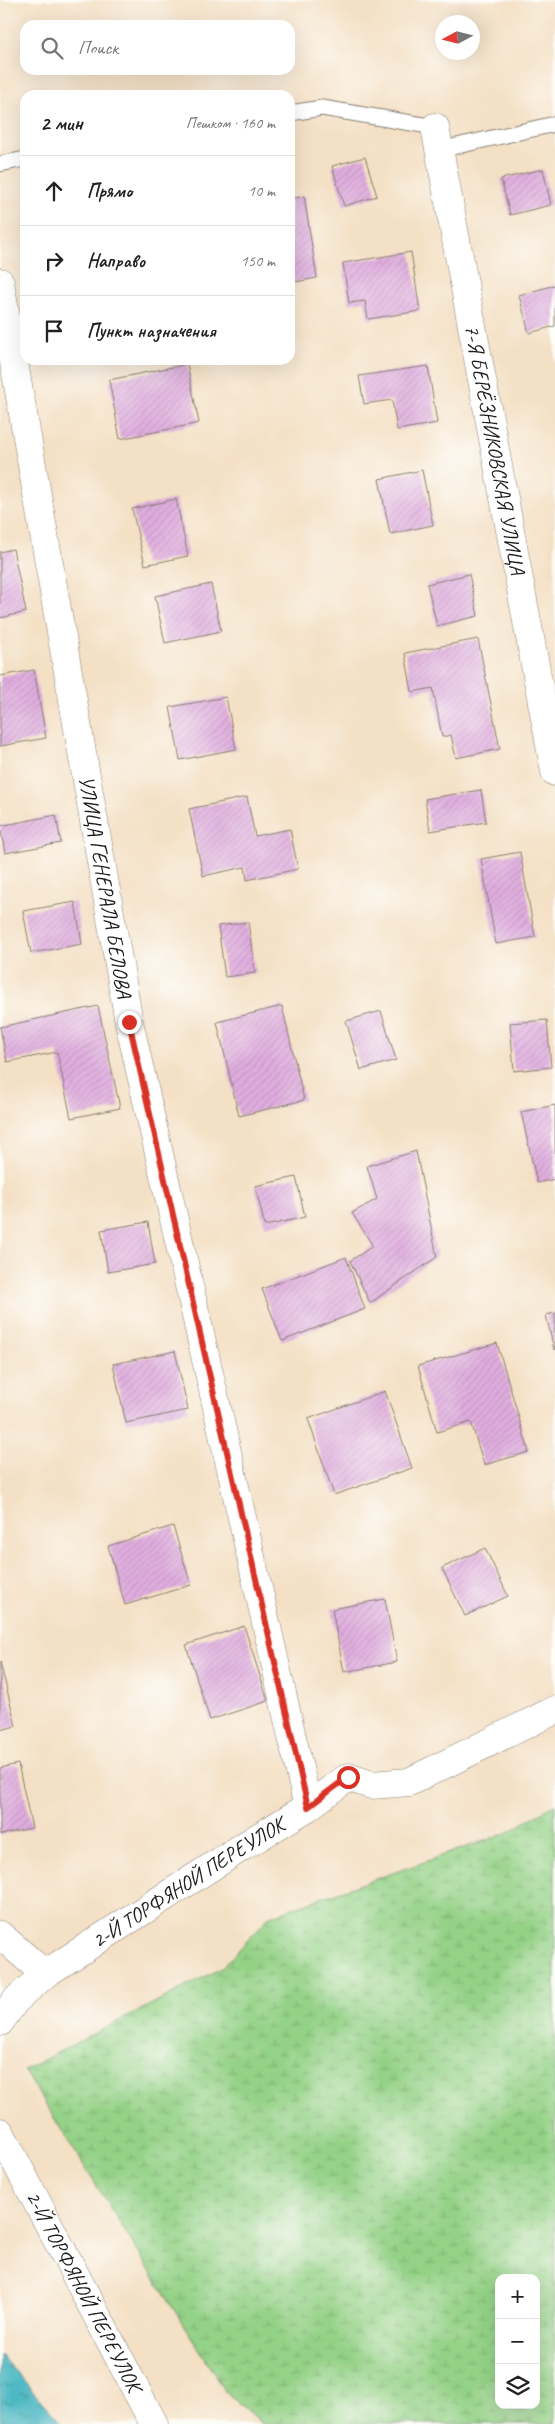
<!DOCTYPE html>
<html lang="ru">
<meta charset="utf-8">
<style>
body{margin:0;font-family:Caveat,sans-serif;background:#f2f2f2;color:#222}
.controls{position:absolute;right:15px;bottom:15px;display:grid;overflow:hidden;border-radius:10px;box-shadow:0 5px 20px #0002}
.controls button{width:45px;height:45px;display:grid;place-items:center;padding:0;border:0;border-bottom:1px solid #e0e0e0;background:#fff;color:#222;font:25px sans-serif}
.compass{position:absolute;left:435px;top:15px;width:45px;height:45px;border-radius:50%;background:#fff;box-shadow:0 5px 20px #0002;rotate:263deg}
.stop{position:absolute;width:15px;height:15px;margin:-11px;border:4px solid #d93025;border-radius:50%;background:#fff}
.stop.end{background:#d93025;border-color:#fff;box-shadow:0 1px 5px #0008}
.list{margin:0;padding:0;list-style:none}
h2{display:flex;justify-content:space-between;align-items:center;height:65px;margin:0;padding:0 20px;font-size:21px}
h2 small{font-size:16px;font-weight:400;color:#767676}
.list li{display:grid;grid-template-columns:32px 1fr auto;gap:15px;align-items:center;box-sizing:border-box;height:70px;padding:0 20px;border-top:1px solid #e0e0e0}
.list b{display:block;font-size:19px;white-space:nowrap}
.list em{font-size:16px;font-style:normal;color:#767676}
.icon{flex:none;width:28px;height:28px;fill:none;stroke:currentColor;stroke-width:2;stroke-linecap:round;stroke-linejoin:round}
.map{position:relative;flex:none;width:555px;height:2424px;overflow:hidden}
.search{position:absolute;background:#fff;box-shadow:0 5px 20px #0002;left:20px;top:20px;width:275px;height:55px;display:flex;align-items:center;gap:12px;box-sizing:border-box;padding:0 18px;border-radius:15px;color:#767676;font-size:19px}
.panel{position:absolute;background:#fff;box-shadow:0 5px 20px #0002;left:20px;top:90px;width:275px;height:275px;border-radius:15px}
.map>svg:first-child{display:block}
.wetland{fill:url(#wetland-marsh);stroke:#587752;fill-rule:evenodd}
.water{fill:url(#water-ripples);stroke:#326a6f}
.building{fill:url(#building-hatch)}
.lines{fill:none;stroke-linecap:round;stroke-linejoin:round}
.lane-casing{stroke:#887e70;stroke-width:17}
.street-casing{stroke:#887e70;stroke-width:29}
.lane{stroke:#fff;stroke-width:15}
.street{stroke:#fff;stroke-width:28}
.route{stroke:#d93025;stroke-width:6}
.labels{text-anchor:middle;stroke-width:4.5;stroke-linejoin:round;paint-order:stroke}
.street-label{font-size:21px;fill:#1c1c1c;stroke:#fdfcf7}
</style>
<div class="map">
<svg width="555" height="2424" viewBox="0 0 555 2424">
<defs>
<pattern id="wetland-marsh" width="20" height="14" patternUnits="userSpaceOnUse" patternTransform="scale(1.25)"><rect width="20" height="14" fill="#94d287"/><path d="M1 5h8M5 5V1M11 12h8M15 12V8" fill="none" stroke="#7fb474"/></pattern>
<pattern id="water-ripples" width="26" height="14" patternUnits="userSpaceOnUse" patternTransform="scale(1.25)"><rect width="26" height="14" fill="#48b7c2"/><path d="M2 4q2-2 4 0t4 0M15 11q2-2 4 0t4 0" fill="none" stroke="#3b949d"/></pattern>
<pattern id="building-hatch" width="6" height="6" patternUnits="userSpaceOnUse" patternTransform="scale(1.25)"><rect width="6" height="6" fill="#e0aedf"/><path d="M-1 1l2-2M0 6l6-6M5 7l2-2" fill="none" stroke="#c095bf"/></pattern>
</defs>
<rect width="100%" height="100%" fill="#fdfcf7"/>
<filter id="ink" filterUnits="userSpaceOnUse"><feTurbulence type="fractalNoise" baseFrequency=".02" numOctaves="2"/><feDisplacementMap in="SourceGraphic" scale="10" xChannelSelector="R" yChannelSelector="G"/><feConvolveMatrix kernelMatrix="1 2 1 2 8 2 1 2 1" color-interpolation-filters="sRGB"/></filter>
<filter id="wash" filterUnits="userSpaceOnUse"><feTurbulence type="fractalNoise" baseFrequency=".0096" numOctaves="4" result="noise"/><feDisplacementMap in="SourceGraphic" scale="20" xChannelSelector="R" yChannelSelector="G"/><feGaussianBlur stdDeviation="1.12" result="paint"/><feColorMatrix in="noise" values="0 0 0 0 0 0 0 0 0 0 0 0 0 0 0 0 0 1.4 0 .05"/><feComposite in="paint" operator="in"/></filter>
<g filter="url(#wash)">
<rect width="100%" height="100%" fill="#f4e0c5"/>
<path class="wetland" d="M555 1804V2424H262L225 2391 24 2070 222 1968 270 1916 507 1833ZM499 2278H536V2405H499Z"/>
<path class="water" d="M0 2355 62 2424H0Z"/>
<g id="blocks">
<path class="building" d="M365 157 377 196 344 206 332 166Z
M543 169 551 205 510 215 501 179Z
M304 196 317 278 290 283V199Z
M411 252 420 311 368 319 365 301 349 303 343 263Z
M555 285V326L529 333 519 295Z
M187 364 199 423 120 439 109 380Z
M428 366 437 423 397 430 392 400 364 404 359 376Z
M422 470 433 525 390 534 379 479Z
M176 499 188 556 145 565 132 509Z
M13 549 26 612 0 618V552Z
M469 574 478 616 437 626 427 584Z
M211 584 221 631 165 643 155 596Z
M478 639 500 749 456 758 451 735 442 737 433 688 412 692 405 653Z
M34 670 46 738 0 746V676Z
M226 697 236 749 180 760 170 707Z
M481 790 486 822 430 831 425 799Z
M247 797 255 836 290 829 298 869 247 880 245 867 203 876 189 809Z
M56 815 61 843 5 853 0 826Z
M520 852 535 937 496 944 481 859Z
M75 902 82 944 31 953 23 911Z
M248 922 255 973 225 977 218 926Z
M98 1006 120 1108 71 1118 57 1052 7 1062 0 1027Z
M282 1006 304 1100 239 1116 217 1022Z
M381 1011 396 1060 361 1070 346 1021Z
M547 1020 551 1067 514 1071 510 1023Z
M555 1105V1179L537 1183 521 1112Z
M416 1151 437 1257 370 1303 350 1261 373 1246 352 1213 377 1199 367 1166Z
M296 1177 305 1217 265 1226 255 1186Z
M148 1222 155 1264 108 1272 101 1230Z
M346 1257 365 1309 282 1341 262 1289Z
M555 1313V1349L554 1350 546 1315Z
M497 1343 529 1452 484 1465 471 1422 437 1432 418 1366Z
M175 1351 188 1410 126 1423 113 1364Z
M385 1391 412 1468 334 1495 308 1419Z
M173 1526 191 1585 125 1605 108 1546Z
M485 1548 508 1596 465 1616 442 1568Z
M385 1599 397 1662 344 1672 332 1609Z
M244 1626 268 1701 210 1720 186 1645Z
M0 1662 16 1726 0 1730Z
M18 1764 32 1828 0 1835V1768Z"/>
</g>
</g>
<g filter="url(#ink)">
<use href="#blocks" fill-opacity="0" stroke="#887e70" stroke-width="1"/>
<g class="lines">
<defs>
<path id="lane" d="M290 113 322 108 435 127
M439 150 555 124
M0 164 25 159"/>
<g id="street">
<path id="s1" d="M435 127 555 772"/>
<path id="s2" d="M0 282 129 1022 308 1807"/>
<path d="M0 1935 45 1974"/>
<path id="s3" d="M0 2022 15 2001 45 1974 239 1849 308 1807 348 1777 371 1785 409 1782 555 1710"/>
<path id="s4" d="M0 2132 154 2424"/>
</g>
</defs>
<use href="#lane" class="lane-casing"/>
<use href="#street" class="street-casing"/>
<use href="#lane" class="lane"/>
<use href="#street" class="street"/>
</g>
</g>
<g class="lines" filter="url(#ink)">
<path class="route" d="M129 1022 308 1807 348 1777"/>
</g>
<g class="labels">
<g class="street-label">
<text dy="7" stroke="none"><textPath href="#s1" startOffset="328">7-Я БЕРЁЗНИКОВСКАЯ УЛИЦА</textPath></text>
<text dy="7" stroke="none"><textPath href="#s2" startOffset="614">УЛИЦА ГЕНЕРАЛА БЕЛОВА</textPath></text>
<text dy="7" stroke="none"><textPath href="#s3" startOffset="236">2-Й ТОРФЯНОЙ ПЕРЕУЛОК</textPath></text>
<text dy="7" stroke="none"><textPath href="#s4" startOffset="180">2-Й ТОРФЯНОЙ ПЕРЕУЛОК</textPath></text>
</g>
</g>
</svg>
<div class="controls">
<button>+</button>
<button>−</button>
<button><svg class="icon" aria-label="layers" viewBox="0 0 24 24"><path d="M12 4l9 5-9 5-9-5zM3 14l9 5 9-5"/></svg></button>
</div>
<svg class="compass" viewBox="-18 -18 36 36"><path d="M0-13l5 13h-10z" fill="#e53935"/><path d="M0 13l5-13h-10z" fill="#767676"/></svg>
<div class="stop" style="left:348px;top:1777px"></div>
<div class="stop end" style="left:129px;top:1022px"></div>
<div class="search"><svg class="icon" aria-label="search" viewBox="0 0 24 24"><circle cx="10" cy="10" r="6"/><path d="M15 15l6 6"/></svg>Поиск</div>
<section class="panel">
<h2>2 мин<small>Пешком · 160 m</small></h2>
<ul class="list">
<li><svg class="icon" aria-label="ahead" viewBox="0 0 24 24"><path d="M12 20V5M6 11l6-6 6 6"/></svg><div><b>Прямо</b></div><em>10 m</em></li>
<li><svg class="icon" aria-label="right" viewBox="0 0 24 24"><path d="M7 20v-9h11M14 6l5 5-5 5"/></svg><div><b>Направо</b></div><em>150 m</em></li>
<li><svg class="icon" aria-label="arrive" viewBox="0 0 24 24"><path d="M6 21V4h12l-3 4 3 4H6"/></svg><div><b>Пункт назначения</b></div></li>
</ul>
</section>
</div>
